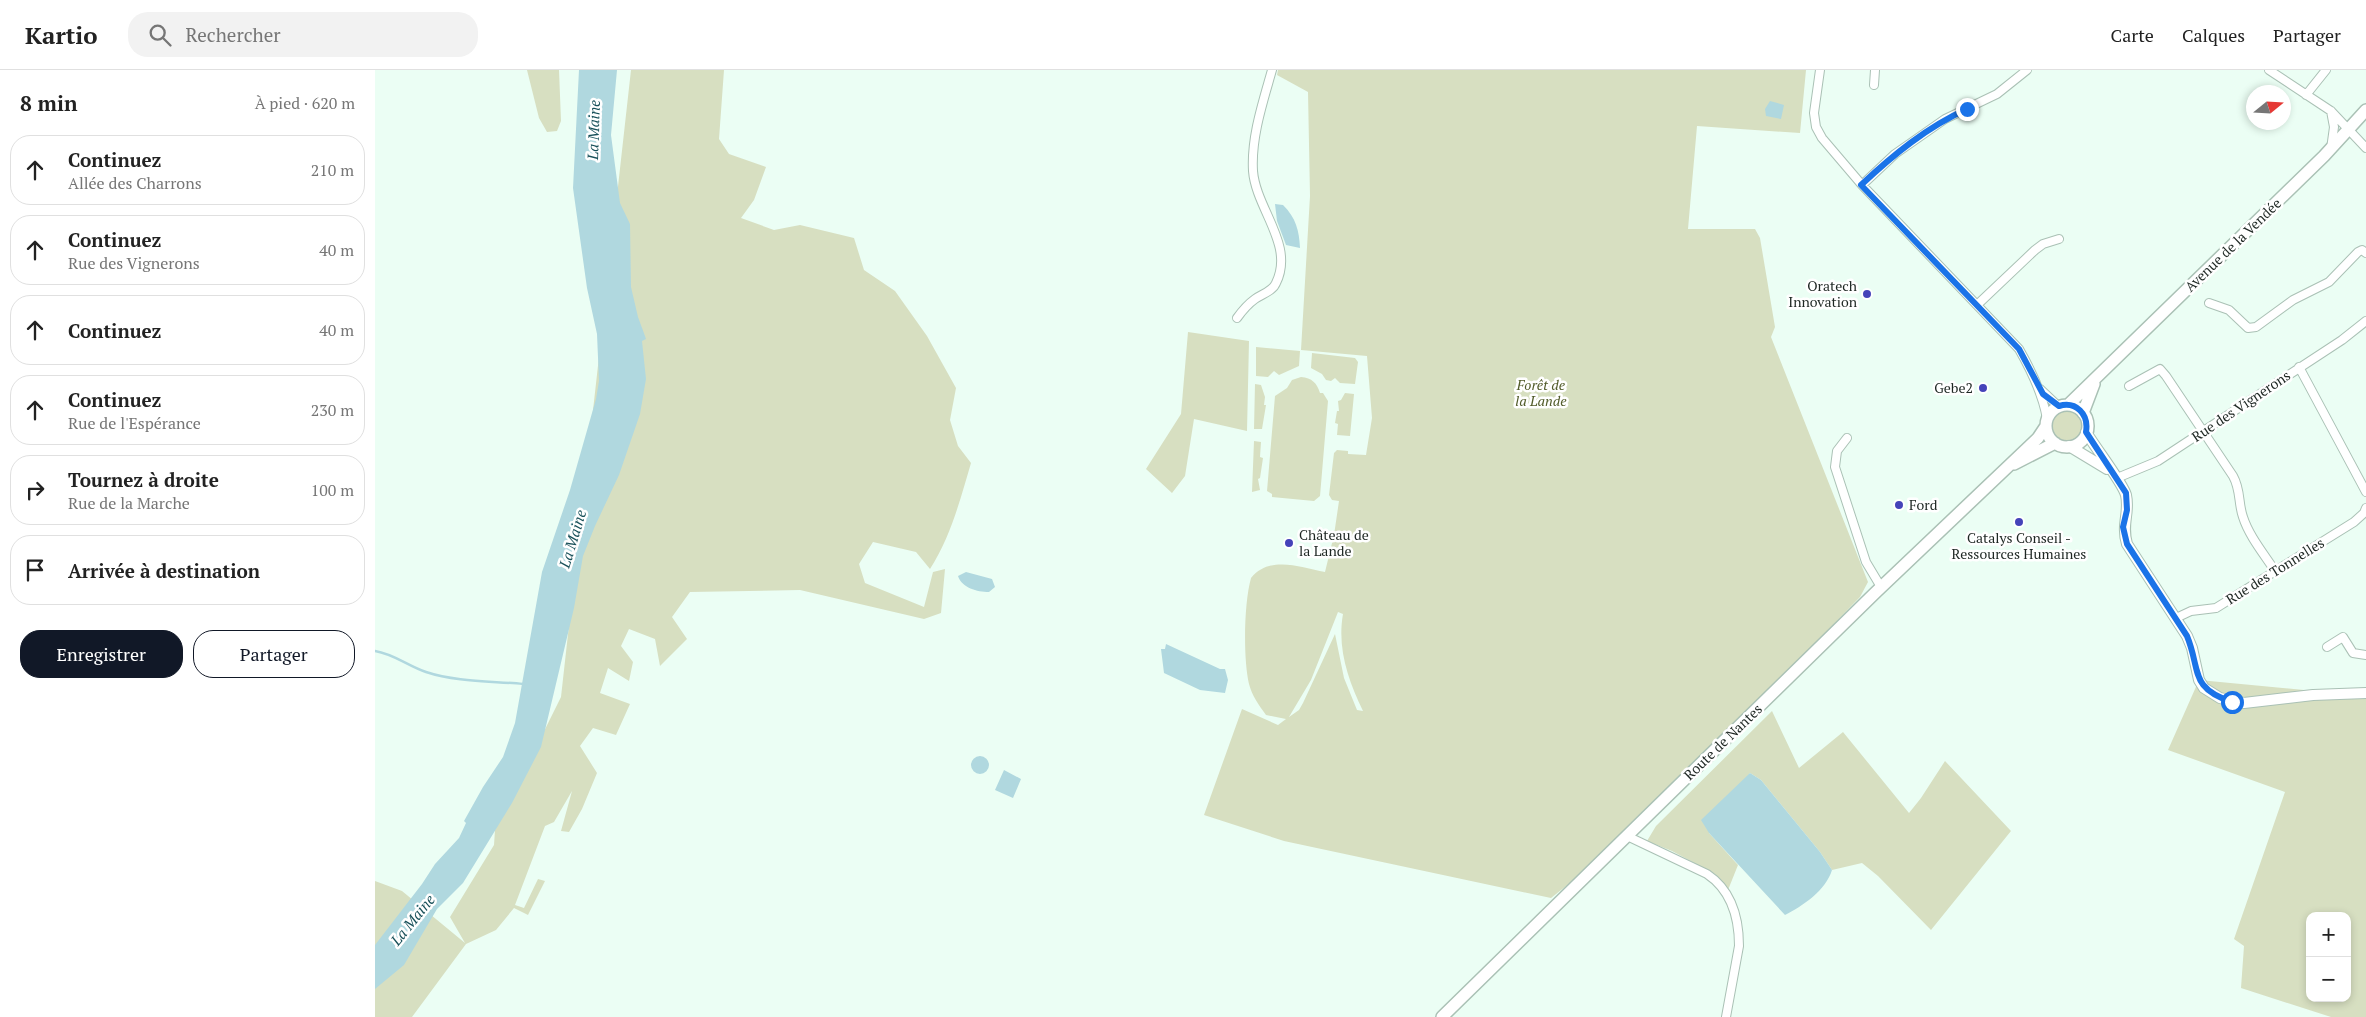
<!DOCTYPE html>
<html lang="fr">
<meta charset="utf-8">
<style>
body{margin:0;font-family:"PT Serif",serif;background:#f2f2f2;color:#222}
.controls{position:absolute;right:15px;bottom:15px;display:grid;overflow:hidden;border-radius:10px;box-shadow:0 2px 8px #0003}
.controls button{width:45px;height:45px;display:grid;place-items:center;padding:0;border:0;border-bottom:1px solid #e0e0e0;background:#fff;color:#222;font:25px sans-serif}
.compass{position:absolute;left:1871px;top:15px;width:45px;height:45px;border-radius:50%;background:#fff;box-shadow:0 2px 8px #0003;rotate:72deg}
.stop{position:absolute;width:15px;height:15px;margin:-11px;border:4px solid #1a73e8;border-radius:50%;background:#fff}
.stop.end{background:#1a73e8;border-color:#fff;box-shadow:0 1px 5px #0008}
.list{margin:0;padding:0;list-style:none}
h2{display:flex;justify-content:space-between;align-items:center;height:65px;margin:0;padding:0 20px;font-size:21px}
h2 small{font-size:16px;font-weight:400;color:#767676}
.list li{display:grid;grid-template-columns:32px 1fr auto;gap:15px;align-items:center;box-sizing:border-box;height:70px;margin:0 10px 10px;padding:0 10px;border:1px solid #e0e0e0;border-radius:20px}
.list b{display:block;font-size:19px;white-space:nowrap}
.list p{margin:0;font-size:16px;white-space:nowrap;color:#767676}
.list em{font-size:16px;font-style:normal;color:#767676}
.actions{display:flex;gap:10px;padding:15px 20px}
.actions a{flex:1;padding:11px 0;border:1px solid #111827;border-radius:20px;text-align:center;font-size:18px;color:#111827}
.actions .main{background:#111827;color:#fff}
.icon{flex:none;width:28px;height:28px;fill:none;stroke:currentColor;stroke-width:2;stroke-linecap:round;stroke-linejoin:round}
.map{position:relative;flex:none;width:1991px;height:947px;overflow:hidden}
header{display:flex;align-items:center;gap:30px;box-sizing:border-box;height:70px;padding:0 25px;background:#fff;border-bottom:1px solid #e0e0e0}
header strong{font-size:24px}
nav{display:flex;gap:28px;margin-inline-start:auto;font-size:18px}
.search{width:350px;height:45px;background:#f2f2f2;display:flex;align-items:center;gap:12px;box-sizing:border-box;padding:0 18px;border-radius:20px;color:#767676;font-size:19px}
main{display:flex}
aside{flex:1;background:#fff}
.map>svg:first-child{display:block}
.green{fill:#d7dfc1;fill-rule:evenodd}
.water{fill:#b0d8df}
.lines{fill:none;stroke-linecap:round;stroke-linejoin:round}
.stream{stroke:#b0d8df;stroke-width:2.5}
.minor-casing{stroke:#aac1b5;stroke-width:10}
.tertiary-casing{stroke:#aac1b5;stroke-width:12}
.secondary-casing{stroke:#aac1b5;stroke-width:14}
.minor{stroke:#fff;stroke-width:8}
.tertiary{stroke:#fff;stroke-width:10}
.secondary{stroke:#fff;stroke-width:11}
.route{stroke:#1a73e8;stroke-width:6}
.poi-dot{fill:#4543b9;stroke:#fff;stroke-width:2}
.labels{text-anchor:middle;stroke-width:5;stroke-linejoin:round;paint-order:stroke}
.street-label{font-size:14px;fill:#1e2723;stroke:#fff}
.poi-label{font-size:14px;fill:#1e2723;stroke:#fff;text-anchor:end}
.park-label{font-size:14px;font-style:italic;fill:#515b29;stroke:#fff}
.water-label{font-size:15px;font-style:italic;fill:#185059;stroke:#fff}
</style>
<header>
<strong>Kartio</strong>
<div class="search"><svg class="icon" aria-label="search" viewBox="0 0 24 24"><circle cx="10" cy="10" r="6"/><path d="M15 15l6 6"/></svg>Rechercher</div>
<nav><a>Carte</a><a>Calques</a><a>Partager</a></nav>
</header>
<main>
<aside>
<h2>8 min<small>À pied · 620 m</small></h2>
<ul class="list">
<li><svg class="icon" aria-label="ahead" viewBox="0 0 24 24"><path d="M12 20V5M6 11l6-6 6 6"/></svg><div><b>Continuez</b><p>Allée des Charrons</p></div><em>210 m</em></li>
<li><svg class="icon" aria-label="ahead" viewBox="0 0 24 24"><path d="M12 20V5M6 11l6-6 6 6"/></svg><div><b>Continuez</b><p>Rue des Vignerons</p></div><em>40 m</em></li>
<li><svg class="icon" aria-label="ahead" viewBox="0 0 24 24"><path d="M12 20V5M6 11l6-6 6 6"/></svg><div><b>Continuez</b></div><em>40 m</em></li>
<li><svg class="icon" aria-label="ahead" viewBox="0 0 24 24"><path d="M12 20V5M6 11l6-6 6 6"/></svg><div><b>Continuez</b><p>Rue de l'Espérance</p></div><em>230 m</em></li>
<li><svg class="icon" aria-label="right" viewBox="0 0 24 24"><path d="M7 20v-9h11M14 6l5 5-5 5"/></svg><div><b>Tournez à droite</b><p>Rue de la Marche</p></div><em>100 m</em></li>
<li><svg class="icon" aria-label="arrive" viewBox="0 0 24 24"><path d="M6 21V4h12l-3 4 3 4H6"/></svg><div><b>Arrivée à destination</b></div></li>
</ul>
<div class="actions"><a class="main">Enregistrer</a><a>Partager</a></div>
</aside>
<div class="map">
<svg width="1991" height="947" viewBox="0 0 1991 947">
<rect width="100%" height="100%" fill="#ebfef4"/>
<path class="green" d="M152 0H184L186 51 182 61 172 62 164 48Z
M256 0H349L344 69 354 84 391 97 379 130 366 148 399 160 425 155 479 168 489 200 520 221 552 266 581 318 575 350 583 376 596 393C585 430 576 466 555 499L541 482 498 472 484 494 490 513 549 537 558 502 570 499 566 543 549 549 425 520 315 522 297 547 312 569 285 596 280 569 254 559 246 576 258 592 254 611 233 598 225 623 255 634 241 665 218 658 205 676 222 703 207 739 194 762 186 761 197 721 179 752 170 756 140 835 149 838 163 809 170 811 153 845 139 838 121 860 91 874 37 947H0V811L27 821 90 873 75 847 119 775 120 760 186 627Z
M903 0H1431L1425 63 1322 56 1313 159H1380L1385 168 1400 257 1396 267 1493 512 1485 527 1249 770 1176 828 909 771 829 745 867 639 903 655 911 649 891 645C884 635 877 626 874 614 868 588 869 533 876 508 895 485 925 497 950 502L959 465 964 431 957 430 954 425 959 383 962 380 973 381V384L991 385 997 348 992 286 926 280 935 126 933 22 902 5ZM963 542 968 544C962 578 973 610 988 641L982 640 969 608 960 564 928 633 924 640 914 647 936 610Z
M813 262 874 271 872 361 819 349 810 406 797 423 771 399 806 344Z
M881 277 925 281 924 296 904 305 899 301 893 307 881 306Z
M937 283 980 288 983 292 980 314 965 313 960 308 956 311 951 310 947 304 936 298Z
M926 307C937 308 942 313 945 323H948L953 331 945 426 939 431 897 427V424L892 421 900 326 912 318 917 310Z
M880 314 886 315 890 327 889 335H891L887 359H879Z
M970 323 979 324 975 366 962 365 963 354 960 353 962 341H964L963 331 966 330Z
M1677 356a15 15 0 1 1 30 0a15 15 0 1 1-30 0Z
M879 371 886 372 885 387 888 388 885 408 883 409 885 420 877 422Z
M1824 610 1991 626V947H1956L1866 918 1869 876 1859 869 1910 722 1793 680ZM1935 846H1972V928H1935Z
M1397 641 1424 698 1468 662 1534 743 1546 728 1570 691 1636 761 1556 860 1503 806 1487 793 1457 800 1445 782 1386 710 1375 703 1334 763 1363 795 1353 820 1340 804 1297 781 1272 771 1281 756Z"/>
<path class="water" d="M204 0H242L236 65 245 133 255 154 256 217 263 247 270 266 271 269 267 271 271 309 265 344 244 405 220 456 208 486 199 538 166 677 137 733 88 813 62 839 29 895 0 919V875L47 814 60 794 84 768 91 753 89 751 108 717 128 687 140 653 167 502 195 420 221 329 224 311 222 264 212 218 198 118Z
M1395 31 1409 35 1406 49 1391 46 1390 39Z
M900 134 908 135C921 148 924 160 925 178L911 175 902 151Z
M591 502 617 509 620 517 614 522C602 522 587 518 583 506Z
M791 574 845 599H850L853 610 850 623 825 620 789 603 786 579H790Z
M596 695a9 9 0 1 1 18 0a9 9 0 1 1-18 0Z
M629 700 646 709 638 728 620 720Z
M1375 703 1386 710 1445 782 1457 800C1451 820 1428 836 1410 845L1334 763 1326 750Z"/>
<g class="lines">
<path class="stream" d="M0 581C19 584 33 596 51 602 81 612 116 611 148 614"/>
<defs>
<path id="minor" d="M1445 0 1439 43 1441 57 1447 68 1487 115 1644 279C1656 300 1668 325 1672 349
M1894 0 1956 41 1991 78
M1499 15 1500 0
M1931 25 1951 0
M1956 41 1959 57 1956 79
M1487 115 1520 84 1570 49 1622 24 1652 0
M1834 233 1854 240 1873 258 1881 257 1918 230 1954 212 1983 182 1987 180 1991 183
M1602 235 1660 180 1668 174 1684 169
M862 248C867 241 873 234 880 229 887 224 898 221 901 213 920 175 881 139 878 101 876 67 888 32 897 0
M1924 297 1991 422
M1754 316 1785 299 1791 306 1858 406C1866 420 1863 433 1868 447 1874 466 1889 484 1900 501
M1665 319 1683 336
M1472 368 1462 381 1460 397 1491 492 1506 517
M1742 408 1783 391 1967 270 1991 251
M1801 548 1816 541 1841 538 1979 452 1989 443 1991 438
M1952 577 1968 567 1978 583 1991 585
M1252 766 1332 804C1356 820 1364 848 1364 876L1351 947"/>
<path id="tertiary" d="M1711 362C1719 376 1748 413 1751 425 1755 443 1746 454 1752 474L1812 566 1817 578 1824 610 1829 618 1845 628 1869 633 1938 625 1991 623
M1694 376 1732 399"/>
<path id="secondary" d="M1693 335 1949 86 1991 40
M1671 356a21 21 0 1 1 42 0a21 21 0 1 1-42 0Z
M1708 343 1719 314
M1639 394 1680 373
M1067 947 1500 523 1663 368 1671 356"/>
</defs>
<use href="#minor" class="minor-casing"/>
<use href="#tertiary" class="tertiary-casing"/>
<use href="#secondary" class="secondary-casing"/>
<use href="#minor" class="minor"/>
<use href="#tertiary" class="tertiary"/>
<use href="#secondary" class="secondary"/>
</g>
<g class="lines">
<path class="route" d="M1592 39C1552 57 1518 85 1486 115L1644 279 1668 324 1684 336C1701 331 1714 344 1711 362L1751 423 1752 440 1748 457 1752 474 1812 566C1826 600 1814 618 1857 632"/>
</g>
<g class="poi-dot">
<circle cx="1492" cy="224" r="5"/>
<circle cx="1608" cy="318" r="5"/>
<circle cx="1524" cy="435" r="5"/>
<circle cx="1644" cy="452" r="5"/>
<circle cx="914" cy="473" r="5"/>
</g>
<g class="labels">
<g class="street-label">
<text transform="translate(1858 175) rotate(-44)" y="5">Avenue de la Vendée</text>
<text transform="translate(1866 336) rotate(-34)" y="5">Rue des Vignerons</text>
<text transform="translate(1900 501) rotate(-32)" y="5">Rue des Tonnelles</text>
<text transform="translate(1348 672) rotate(-44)" y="5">Route de Nantes</text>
</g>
<g class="poi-label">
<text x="1482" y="221">Oratech<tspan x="1482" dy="16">Innovation</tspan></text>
<text x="1598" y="323">Gebe2</text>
<text x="1534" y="440" text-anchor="start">Ford</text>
<text x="924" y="470" text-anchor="start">Château de<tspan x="924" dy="16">la Lande</tspan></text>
<text x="1644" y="473" text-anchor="middle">Catalys Conseil -<tspan x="1644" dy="16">Ressources Humaines</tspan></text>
</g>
<g class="park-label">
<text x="1166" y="320">Forêt de<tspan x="1166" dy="16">la Lande</tspan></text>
</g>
<g class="water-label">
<text transform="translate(219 60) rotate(-88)" y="5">La Maine</text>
<text transform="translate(198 469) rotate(-73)" y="5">La Maine</text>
<text transform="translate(38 850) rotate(-51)" y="5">La Maine</text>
</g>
</g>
</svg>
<div class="controls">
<button>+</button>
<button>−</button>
</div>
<svg class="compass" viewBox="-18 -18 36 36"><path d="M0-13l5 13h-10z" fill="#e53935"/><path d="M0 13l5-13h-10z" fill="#767676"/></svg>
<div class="stop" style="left:1857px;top:632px"></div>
<div class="stop end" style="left:1592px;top:39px"></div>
</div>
</main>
